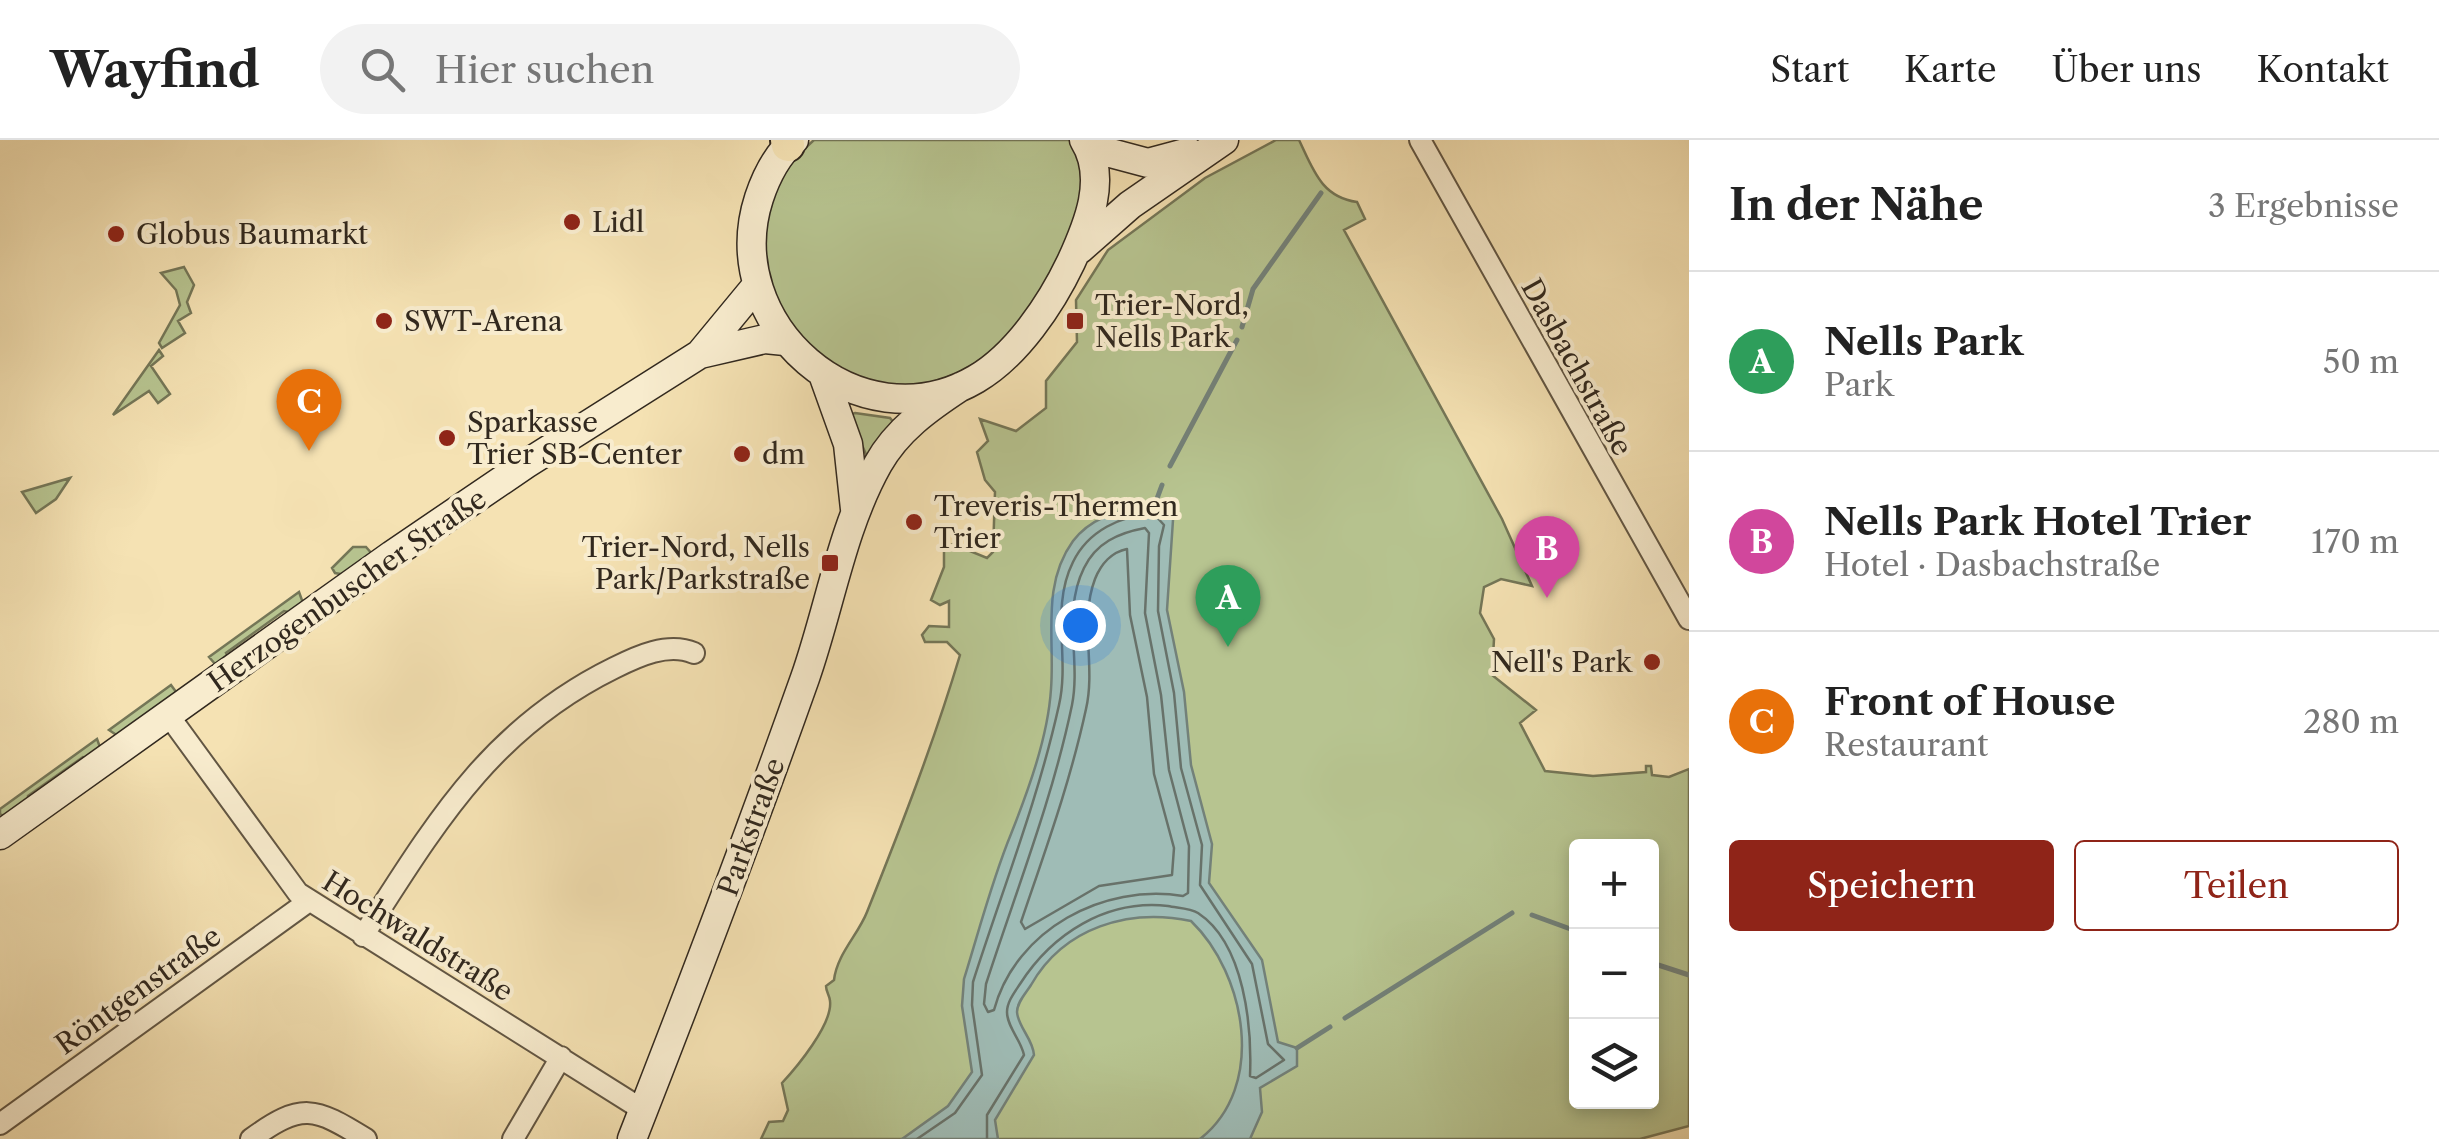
<!DOCTYPE html>
<html lang="de">
<meta charset="utf-8">
<style>
body{margin:0;font-family:"Libre Caslon Text",serif;background:#f2f2f2;color:#222}
.controls{position:absolute;right:30px;bottom:30px;display:grid;overflow:hidden;border-radius:10px;box-shadow:0 5px 15px #0003}
.controls button{width:90px;height:90px;display:grid;place-items:center;padding:0;border:0;border-bottom:2px solid #e0e0e0;background:#fff;color:#222;font:50px sans-serif}
.you{position:absolute;left:1080px;top:485px;width:35px;height:35px;margin:-25px;border:8px solid #fff;border-radius:50%;background:#1a73e8;box-shadow:0 0 0 15px #1a73e833}
.badge{display:grid;place-items:center;width:65px;height:65px;border-radius:50%;background:#8f2418;color:#fff;font-size:32px;font-weight:700}
.pin{position:absolute;translate:-50% -82px;filter:drop-shadow(0 2px 5px #0008)}
.pin::after{content:'';position:absolute;top:52px;width:35px;height:30px;background:inherit;clip-path:polygon(0 0,100% 0,50% 100%)}
.list{margin:0;padding:0;list-style:none}
h2{display:flex;justify-content:space-between;align-items:center;height:130px;margin:0;padding:0 40px;font-size:42px}
h2 small{font-size:32px;font-weight:400;color:#767676}
.list li{display:grid;grid-template-columns:65px 1fr auto;gap:30px;align-items:center;box-sizing:border-box;height:180px;padding:0 40px;border-top:2px solid #e0e0e0}
.list b{display:block;font-size:38px;white-space:nowrap}
.list p{margin:0;font-size:32px;white-space:nowrap;color:#767676}
.list em{font-size:32px;font-style:normal;color:#767676}
.actions{display:flex;gap:20px;padding:30px 40px}
.actions a{flex:1;padding:22px 0;border:2px solid #8f2418;border-radius:10px;text-align:center;font-size:35px;color:#8f2418}
.actions .main{background:#8f2418;color:#fff}
.icon{flex:none;width:55px;height:55px;fill:none;stroke:currentColor;stroke-width:2;stroke-linecap:round;stroke-linejoin:round}
.map{position:relative;flex:none;width:1689px;height:999px;overflow:hidden}
header{display:flex;align-items:center;gap:60px;box-sizing:border-box;height:140px;padding:0 50px;background:#fff;border-bottom:2px solid #e0e0e0}
header strong{font-size:48px}
nav{display:flex;gap:55px;margin-inline-start:auto;font-size:35px}
.search{width:700px;height:90px;background:#f2f2f2;display:flex;align-items:center;gap:25px;box-sizing:border-box;padding:0 35px;border-radius:55px;color:#767676;font-size:38px}
main{display:flex}
aside{flex:1;background:#fff}
.map>svg:first-child{display:block}
.green{fill:#b7c490;stroke:#747657;stroke-width:2.5;fill-rule:evenodd}
.water{fill:#9fbcb6;stroke:#738179;stroke-width:2.5}
.lines{fill:none;stroke-linecap:round;stroke-linejoin:round}
.shore{stroke:#68726a;stroke-width:2.5}
.stream{stroke:#738179;stroke-width:5}
.street-casing{stroke:#625643;stroke-width:24}
.secondary-casing{stroke:#31281e;stroke-width:31}
.primary-casing{stroke:#31281e;stroke-width:36}
.street{stroke:#f8ecce;stroke-width:20}
.secondary{stroke:#f8ecce;stroke-width:28}
.primary{stroke:#f5e2b3;stroke-width:32}
.poi-dot{fill:#8f2418;stroke:#f8ecce;stroke-width:4}
.labels{text-anchor:middle;stroke-width:8;stroke-linejoin:round;paint-order:stroke}
.poi-label{font-size:28px;fill:#31281e;stroke:#f8ecce;text-anchor:start}
.street-label{font-size:28px;fill:#31281e;stroke:#f8ecce}
</style>
<header>
<strong>Wayfind</strong>
<div class="search"><svg class="icon" aria-label="search" viewBox="0 0 24 24"><circle cx="10" cy="10" r="6"/><path d="M15 15l6 6"/></svg>Hier suchen</div>
<nav><a>Start</a><a>Karte</a><a>Über uns</a><a>Kontakt</a></nav>
</header>
<main>
<div class="map">
<svg width="1689" height="999" viewBox="0 0 1689 999">
<rect width="100%" height="100%" fill="#f5e2b3"/>
<filter id="stains"><feTurbulence type="fractalNoise" baseFrequency=".002" numOctaves="4"/><feColorMatrix values="0 0 0 0 .2 0 0 0 0 .09 0 0 0 0 .02 0 0 0 .5 -.17"/></filter>
<radialGradient id="worn" r=".72"><stop offset=".6" stop-color="#630" stop-opacity="0"/><stop offset="1" stop-color="#630" stop-opacity=".3"/></radialGradient>
<path class="green" d="M814 0H1071C1095 39 1077 76 1062 115 1052 144 1028 176 1007 197 860 345 673 118 814 0Z
M1276 0H1299C1313 29 1321 57 1357 62L1365 79 1344 90 1502 379 1532 446 1501 439 1484 447 1480 473 1494 499 1492 535 1536 570 1520 583 1545 631 1593 636 1646 632V626H1651L1652 635 1669 637 1689 629V986L1640 999H761L769 982 783 981 788 970 782 943C796 928 833 884 830 861 830 856 826 852 826 846L834 840C837 814 858 795 867 772 901 687 934 602 960 515L947 502H925L922 495 929 486 949 487V461L940 465 931 460 944 427V408L953 404 987 418 993 412 995 352 985 340 977 312 988 301 980 279 1016 291 1046 268V241L1077 202 1076 160 1108 110 1205 38ZM1576 706H1652V962H1576Z
M184 127 194 145 187 162 191 173 178 181 185 193 162 208 159 203 180 165 176 150 161 133Z
M159 210 163 216 151 226 170 254 158 263 149 251 113 275Z
M855 273 890 278 898 288 868 319 849 275Z
M70 338 56 359 36 373 22 352Z
M353 407H366L373 415 346 435 335 433 332 428Z
M299 452 303 463 294 473 284 471 226 513 230 521 216 525 209 517Z
M171 545 179 556 118 596 109 590Z
M97 599 101 610 93 619 83 617 28 656V666L4 676 0 674V669Z"/>
<path class="water" d="M1146 364 1167 367 1173 380 1167 470 1184 552 1191 625 1212 704 1209 743 1262 820 1278 902 1297 908V926L1260 948 1262 972 1250 999H1200C1267 947 1246 834 1191 781 1129 768 1064 787 1031 845 1026 853 1017 862 1017 872 1018 887 1033 899 1034 915L995 980 998 999H902L948 966 972 932 962 866 964 839C979 791 992 740 1011 694 1028 651 1048 597 1051 549 1055 499 1041 445 1073 401 1091 377 1119 371 1146 364Z"/>
<g class="lines">
<path class="shore" d="M1145 388 1149 393 1145 473 1161 555 1169 630 1189 706 1188 753 1183 756C1104 743 1016 789 994 870L988 872 984 864 986 844C1016 751 1052 661 1072 565 1081 520 1062 472 1084 428 1096 403 1118 393 1145 388Z
M1127 409 1130 475 1147 557 1154 634 1174 708 1172 735 1099 746 1025 789 1021 782C1045 711 1070 643 1086 569 1096 526 1079 481 1095 439 1101 424 1112 412 1127 409Z
M917 999 955 973 982 935 972 865 973 842C1003 748 1038 660 1059 565 1070 517 1050 468 1073 422 1088 391 1121 375 1154 374L1164 385 1159 406 1158 471 1174 553 1181 628 1202 705 1200 745 1252 824 1268 904 1284 920 1256 938 1250 936C1252 888 1245 804 1198 773 1190 768 1177 768 1168 766 1106 759 1052 794 1020 844 1014 853 1007 862 1007 872 1007 887 1021 900 1024 915L987 975V999"/>
<path class="stream" d="M1242 187 1253 149 1321 53
M1170 326 1237 200
M1155 364 1162 345
M1532 775 1576 791
M1652 823 1689 835
M1345 878 1512 773
M1297 908 1330 887"/>
<defs>
<path id="street" d="M1420 0 1689 479
M169 576 298 753 643 970
M363 796C435 684 490 589 614 528 638 516 668 502 694 513
M0 984 309 761
M251 999C302 962 314 967 366 999
M513 999 561 917"/>
<path id="secondary" d="M794 0C777 15 766 37 759 58 718 184 858 308 976 239 1017 215 1051 164 1071 122 1088 85 1108 38 1084 0
M1088 7 1148 23 1189 12
M1080 109 1130 65 1224 0
M700 214 765 199 785 201
M824 237 848 304 855 369
M0 695 392 415 526 324 700 214 757 145
M632 999C692 846 750 693 805 538 830 467 841 390 878 324 897 290 928 268 960 247"/>
<path id="primary" d="M787 0 788 5"/>
</defs>
<use href="#street" class="street-casing"/>
<use href="#secondary" class="secondary-casing"/>
<use href="#primary" class="primary-casing"/>
<use href="#street" class="street"/>
<use href="#secondary" class="secondary"/>
<use href="#primary" class="primary"/>
</g>
<g class="poi-dot">
<circle cx="572" cy="82" r="10"/>
<circle cx="116" cy="94" r="10"/>
<circle cx="384" cy="181" r="10"/>
<rect x="1065" y="171" width="20" height="20" rx="5"/>
<circle cx="447" cy="298" r="10"/>
<circle cx="742" cy="314" r="10"/>
<circle cx="914" cy="382" r="10"/>
<rect x="820" y="413" width="20" height="20" rx="5"/>
<circle cx="1652" cy="522" r="10"/>
</g>
<g class="labels">
<g class="poi-label">
<text x="592" y="92">Lidl</text>
<text x="136" y="104">Globus Baumarkt</text>
<text x="1095" y="175">Trier-Nord,<tspan x="1095" dy="32">Nells Park</tspan></text>
<text x="404" y="191">SWT-Arena</text>
<text x="467" y="292">Sparkasse<tspan x="467" dy="32">Trier SB-Center</tspan></text>
<text x="762" y="324">dm</text>
<text x="934" y="376">Treveris-Thermen<tspan x="934" dy="32">Trier</tspan></text>
<text x="810" y="417" text-anchor="end">Trier-Nord, Nells<tspan x="810" dy="32">Park/Parkstraße</tspan></text>
<text x="1632" y="532" text-anchor="end">Nell's Park</text>
</g>
<g class="street-label">
<text transform="translate(1577 227) rotate(61)" y="10">Dasbachstraße</text>
<text transform="translate(347 450) rotate(-35)" y="10">Herzogenbuscher Straße</text>
<text transform="translate(751 687) rotate(-70)" y="10">Parkstraße</text>
<text transform="translate(418 796) rotate(32)" y="10">Hochwaldstraße</text>
<text transform="translate(138 850) rotate(-36)" y="10">Röntgenstraße</text>
</g>
</g>
<rect width="100%" height="100%" filter="url(#stains)"/>
<rect width="100%" height="100%" fill="url(#worn)"/>
</svg>
<div class="controls">
<button>+</button>
<button>−</button>
<button><svg class="icon" aria-label="layers" viewBox="0 0 24 24"><path d="M12 4l9 5-9 5-9-5zM3 14l9 5 9-5"/></svg></button>
</div>
<div class="you"></div>
<div class="pin badge" style="left:1228px;top:507px;background:#2e9e5b">A</div>
<div class="pin badge" style="left:1547px;top:458px;background:#d1479c">B</div>
<div class="pin badge" style="left:309px;top:311px;background:#e8710a">C</div>
</div>
<aside>
<h2>In der Nähe<small>3 Ergebnisse</small></h2>
<ul class="list">
<li><span class="badge" style="background:#2e9e5b">A</span><div><b>Nells Park</b><p>Park</p></div><em>50 m</em></li>
<li><span class="badge" style="background:#d1479c">B</span><div><b>Nells Park Hotel Trier</b><p>Hotel · Dasbachstraße</p></div><em>170 m</em></li>
<li><span class="badge" style="background:#e8710a">C</span><div><b>Front of House</b><p>Restaurant</p></div><em>280 m</em></li>
</ul>
<div class="actions"><a class="main">Speichern</a><a>Teilen</a></div>
</aside>
</main>
